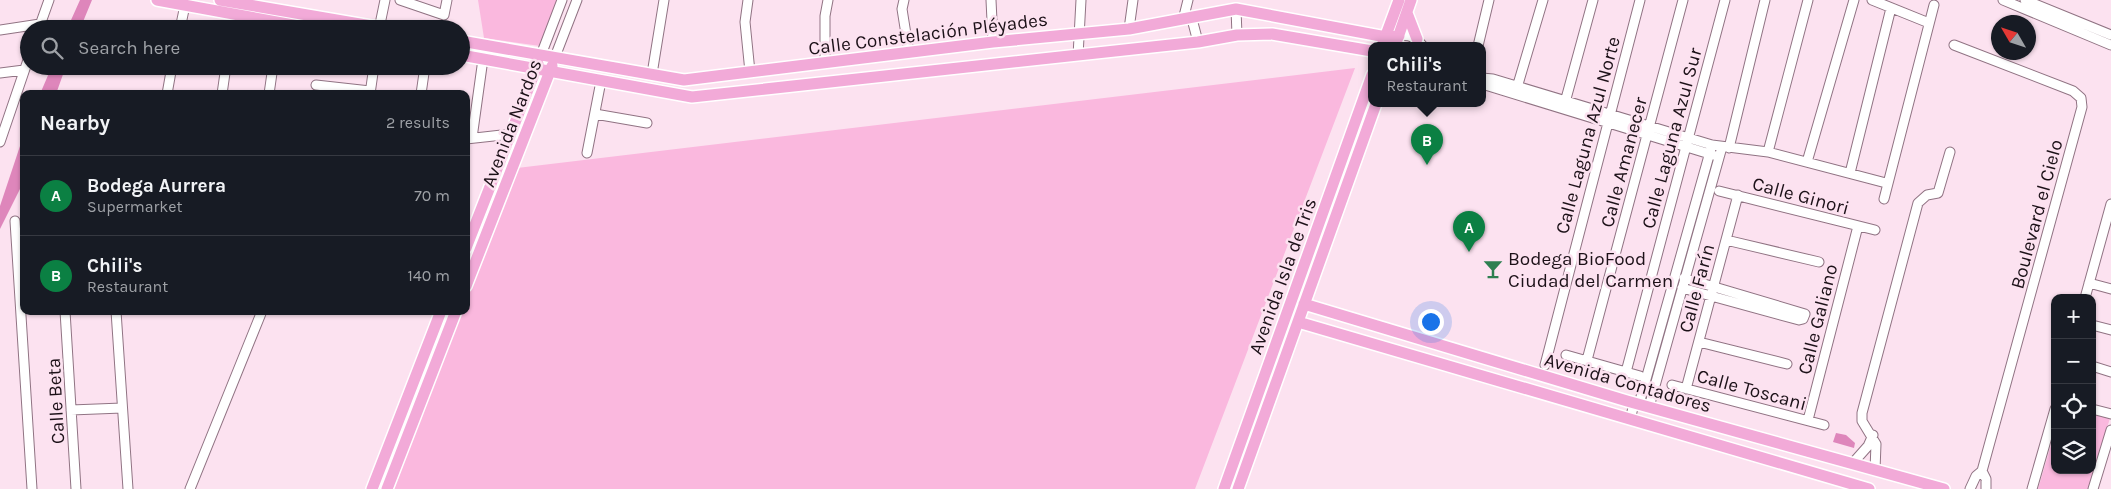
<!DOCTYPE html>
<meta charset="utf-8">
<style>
body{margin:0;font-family:Karla,sans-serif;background:#20242c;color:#f1f3f6}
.controls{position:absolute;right:15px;bottom:15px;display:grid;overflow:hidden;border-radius:10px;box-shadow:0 1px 4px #0004}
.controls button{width:45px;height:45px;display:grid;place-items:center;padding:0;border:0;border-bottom:1px solid #363941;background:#171b24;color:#f1f3f6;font:25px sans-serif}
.compass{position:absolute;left:1991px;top:15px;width:45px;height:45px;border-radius:50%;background:#171b24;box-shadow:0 1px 4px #0004;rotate:309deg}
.you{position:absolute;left:1430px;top:321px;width:18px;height:18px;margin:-12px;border:4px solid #fff;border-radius:50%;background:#1a73e8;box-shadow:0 0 0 8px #1a73e833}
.badge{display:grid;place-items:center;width:32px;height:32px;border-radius:50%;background:#0b8043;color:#fff;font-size:16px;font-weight:700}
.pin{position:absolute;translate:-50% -41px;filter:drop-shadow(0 1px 2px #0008)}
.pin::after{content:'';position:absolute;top:26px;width:18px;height:15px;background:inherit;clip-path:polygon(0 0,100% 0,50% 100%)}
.popup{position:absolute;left:1368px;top:42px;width:118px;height:65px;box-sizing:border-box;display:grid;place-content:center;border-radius:10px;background:#171b24;filter:drop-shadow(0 1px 4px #0005);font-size:16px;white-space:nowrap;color:#9ea1a6}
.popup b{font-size:19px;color:#f1f3f6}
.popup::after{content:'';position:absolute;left:50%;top:100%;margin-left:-10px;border:10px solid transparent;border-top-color:#171b24}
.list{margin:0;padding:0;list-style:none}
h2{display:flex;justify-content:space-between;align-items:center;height:65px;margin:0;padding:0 20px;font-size:21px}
h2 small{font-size:16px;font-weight:400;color:#9ea1a6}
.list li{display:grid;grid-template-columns:32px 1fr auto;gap:15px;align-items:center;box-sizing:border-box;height:80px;padding:0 20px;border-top:1px solid #363941}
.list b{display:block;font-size:19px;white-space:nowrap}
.list p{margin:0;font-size:16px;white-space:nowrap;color:#9ea1a6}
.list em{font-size:16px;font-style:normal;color:#9ea1a6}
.icon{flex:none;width:28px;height:28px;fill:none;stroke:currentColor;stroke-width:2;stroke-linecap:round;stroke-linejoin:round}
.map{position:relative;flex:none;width:2111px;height:489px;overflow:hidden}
.search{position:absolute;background:#171b24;box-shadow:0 1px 4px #0004;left:20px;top:20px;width:450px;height:55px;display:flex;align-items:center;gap:12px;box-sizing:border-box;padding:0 18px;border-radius:28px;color:#9ea1a6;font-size:19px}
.panel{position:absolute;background:#171b24;box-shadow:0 1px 4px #0004;left:20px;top:90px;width:450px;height:225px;border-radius:10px}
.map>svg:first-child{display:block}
.green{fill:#fab8de}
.water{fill:#de86bb}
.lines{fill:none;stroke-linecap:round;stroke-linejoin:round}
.minor-casing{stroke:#907383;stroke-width:11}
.major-casing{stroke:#fff;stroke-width:14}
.minor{stroke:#fff;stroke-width:9}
.major{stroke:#f2aad8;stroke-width:11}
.labels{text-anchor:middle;stroke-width:5;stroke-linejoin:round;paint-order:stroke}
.street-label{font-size:19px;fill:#1c1118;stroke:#fce2f0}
.poi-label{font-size:19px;fill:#1c1118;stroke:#fce2f0;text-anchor:start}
</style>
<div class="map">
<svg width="2111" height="489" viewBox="0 0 2111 489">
<rect width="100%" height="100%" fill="#fce2f0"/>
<path class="green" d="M478 0H557L540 46 484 38Z
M1355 68 1195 489H394L462 311H466V301L517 168Z
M2092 412 2110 418 2089 489H2038L2055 431V470H2092Z"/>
<path class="water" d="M80 0H92L80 29H67Z
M52 66H66L56 94H40Z
M24 134V181L0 229V206Z
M1836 433 1846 435 1855 443 1854 448 1833 442Z"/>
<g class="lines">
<defs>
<path id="minor" d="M400 0 444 15 447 0
M748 0 745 22 750 72
M904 0 902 9 909 53
M991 0 993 42
M1872 0 1929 23
M2003 0 2111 45
M2025 0 2111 35
M1236 9 1237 35
M1192 19 1198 42
M1183 20 1188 0
M39 28 49 0
M180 29 185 5
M232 29 234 14
M379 29 385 0
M1129 29 1133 0
M0 30 40 24
M1399 36C1410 34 1416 38 1423 46
M1954 45 2073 91 2081 98 2082 107 1982 471 1976 476 1970 489
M1478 46 1489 0
M541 55 562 0
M1078 56 1081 0
M555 57 577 0
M825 63V16L828 0
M0 73 24 70
M652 74 664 0
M1482 78 1493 79 1712 145 1768 152 1886 183
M1482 84 1713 155
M316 85 370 91
M1516 91 1543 0
M167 94 172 66
M222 94 226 66
M269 94 273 66
M370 94 374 66
M421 94 425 66
M1564 106 1593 0
M595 114 647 123
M472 138 483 59
M466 139 511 134
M0 142 29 57
M1729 148 1765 0
M1768 152 1808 0
M587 153 601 81
M1807 162 1854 0
M1850 173 1891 8
M1719 191 1875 230
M1884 199 1934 5
M15 221 32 489
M1726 240 1819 262
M2089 283 2111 289
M1682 288 1799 320 1803 319 1805 314 1684 278
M2085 298 2111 204
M65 311 76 489
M116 311 128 489
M2092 325 2111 330
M1699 342 1787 364
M1566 355 1640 376
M1587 360 1683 0
M1545 365 1640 0
M2092 366 2111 372
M1626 372 1725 0
M1672 385 1824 425
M1686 389 1738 195
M1649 407 1722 147
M2092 409 2111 414
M71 410 122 408
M1630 419 1633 408 1639 404 1712 145
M1808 420 1858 226
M1852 464 1868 446 1873 435
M1875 470 1876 444 1862 421V413L1918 203 1927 195 1938 193 1950 152
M1982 471 1986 479V489
M190 489 262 311
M2032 489 2055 409
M2093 489 2111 430"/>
<path id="major" d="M157 0 315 29
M220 0 389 29
M1407 13 1417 39
M461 41 684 80 993 42 1129 29 1236 9 1386 37 1399 36
M1382 46 1399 0
M1395 46 1411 0
M461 55 692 97 1198 42 1237 35 1272 34 1372 51
M466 248 538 64
M466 286 552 66
M1304 304 1627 401 1944 489
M1298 322 1869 489
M372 489 441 311
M387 489 456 311
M1224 489 1372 75
M1238 489 1376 104"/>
</defs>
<use href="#minor" class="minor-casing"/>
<use href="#major" class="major-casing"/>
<use href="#minor" class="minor"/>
<use href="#major" class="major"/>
</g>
<defs>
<symbol id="bar-bare" viewBox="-9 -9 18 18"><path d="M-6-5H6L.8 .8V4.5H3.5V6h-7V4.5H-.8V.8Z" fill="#2d7f50" stroke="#fce2f0" stroke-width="2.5" paint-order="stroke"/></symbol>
</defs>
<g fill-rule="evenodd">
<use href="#bar-bare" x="1479" y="255" width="28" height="28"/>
</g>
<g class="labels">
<g class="street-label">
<text transform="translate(928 33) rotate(-7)" y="7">Calle Constelación Pléyades</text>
<text transform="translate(511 123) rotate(-69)" y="7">Avenida Nardos</text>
<text transform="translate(1587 135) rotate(-75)" y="7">Calle Laguna Azul Norte</text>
<text transform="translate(1671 138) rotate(-75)" y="7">Calle Laguna Azul Sur</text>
<text transform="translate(1623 162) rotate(-75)" y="7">Calle Amanecer</text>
<text transform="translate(1801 195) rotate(15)" y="7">Calle Ginori</text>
<text transform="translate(2036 214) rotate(-75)" y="7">Boulevard el Cielo</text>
<text transform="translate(1282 276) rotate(-70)" y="7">Avenida Isla de Tris</text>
<text transform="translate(1696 288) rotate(-75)" y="7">Calle Farín</text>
<text transform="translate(1817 319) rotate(-76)" y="7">Calle Galiano</text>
<text transform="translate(1628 382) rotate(16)" y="7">Avenida Contadores</text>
<text transform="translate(1752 389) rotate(15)" y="7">Calle Toscani</text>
<text transform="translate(55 401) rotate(-93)" y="7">Calle Beta</text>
</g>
<g class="poi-label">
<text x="1508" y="265">Bodega BioFood<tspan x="1508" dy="22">Ciudad del Carmen</tspan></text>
</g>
</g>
</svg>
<div class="controls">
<button>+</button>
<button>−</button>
<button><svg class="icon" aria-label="locate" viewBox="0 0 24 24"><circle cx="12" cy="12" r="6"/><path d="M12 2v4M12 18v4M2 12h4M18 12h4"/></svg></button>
<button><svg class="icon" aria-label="layers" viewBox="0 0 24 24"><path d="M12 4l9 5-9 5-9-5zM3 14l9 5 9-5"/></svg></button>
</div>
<svg class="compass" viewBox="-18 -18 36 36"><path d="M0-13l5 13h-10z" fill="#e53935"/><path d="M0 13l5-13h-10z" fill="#9ea1a6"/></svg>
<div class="you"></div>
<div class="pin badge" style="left:1469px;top:252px">A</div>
<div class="pin badge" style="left:1427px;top:165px">B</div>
<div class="popup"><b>Chili's</b>Restaurant</div>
<div class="search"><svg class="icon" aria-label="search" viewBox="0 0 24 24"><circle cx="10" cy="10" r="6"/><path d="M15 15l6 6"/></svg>Search here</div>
<section class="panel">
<h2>Nearby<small>2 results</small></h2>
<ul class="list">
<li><span class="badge">A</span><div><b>Bodega Aurrera</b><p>Supermarket</p></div><em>70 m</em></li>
<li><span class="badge">B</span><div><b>Chili's</b><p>Restaurant</p></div><em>140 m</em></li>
</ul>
</section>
</div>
